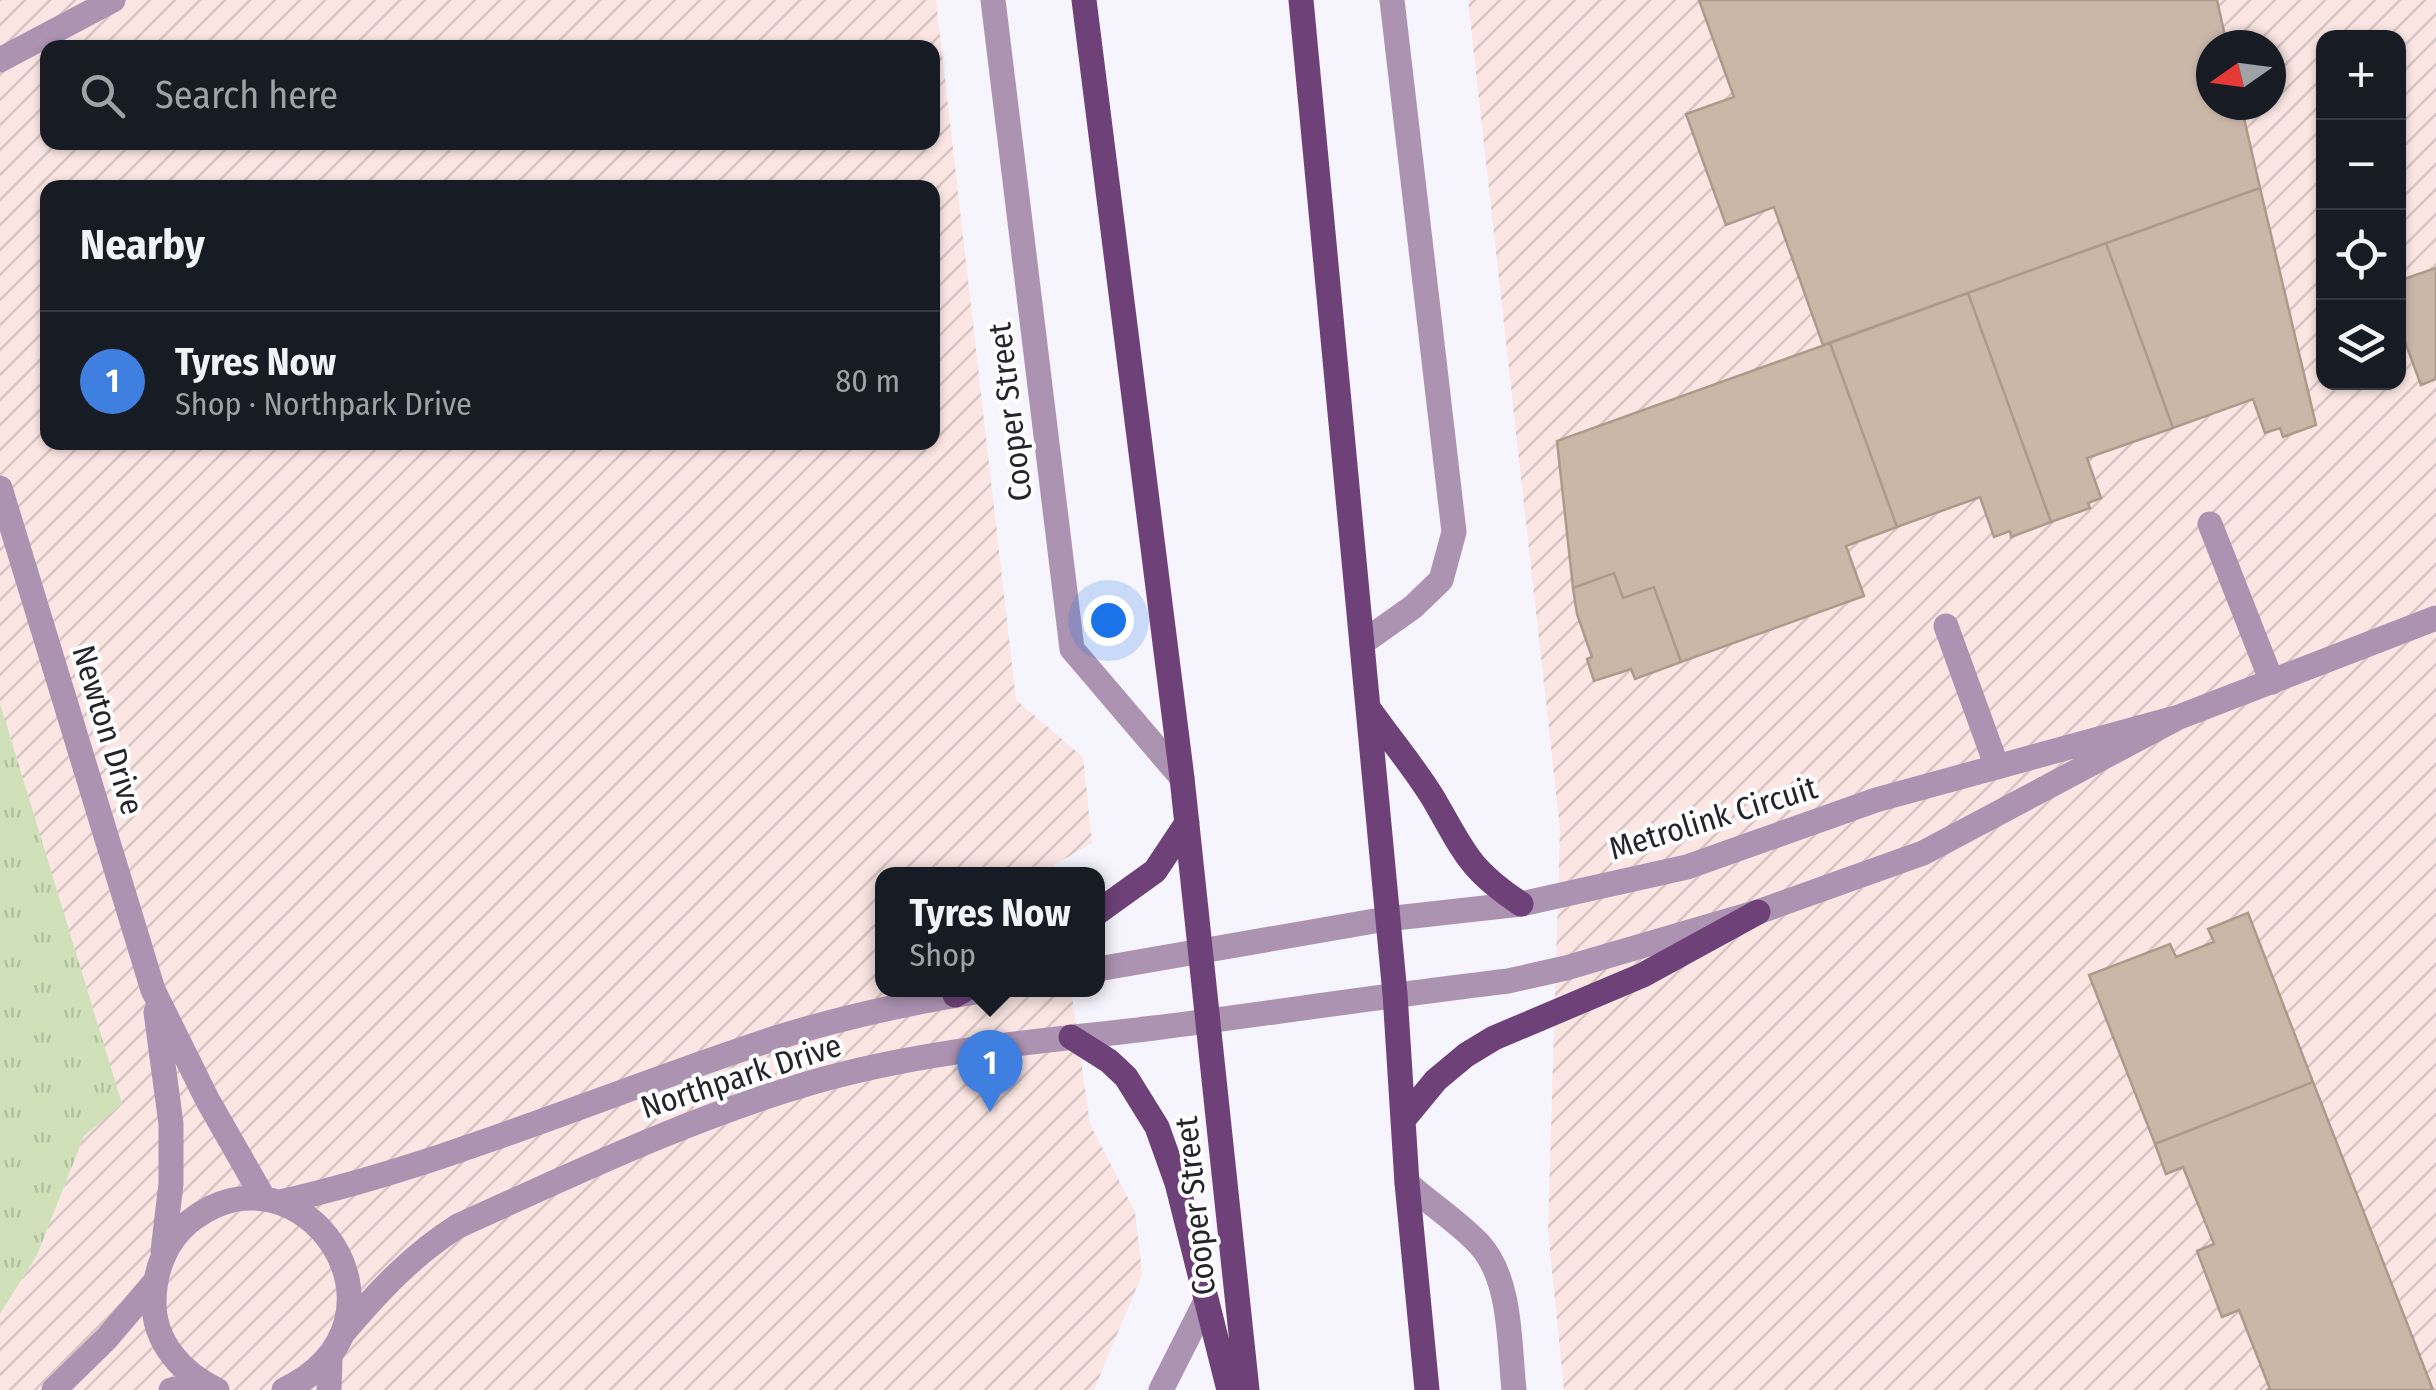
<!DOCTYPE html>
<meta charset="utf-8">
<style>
body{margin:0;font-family:"Fira Sans Condensed",sans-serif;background:#20242c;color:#f1f3f6}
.controls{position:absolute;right:30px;top:30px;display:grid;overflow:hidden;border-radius:20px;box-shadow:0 2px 8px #0004}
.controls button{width:90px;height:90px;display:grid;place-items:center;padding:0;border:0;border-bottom:2px solid #363941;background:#171b24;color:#f1f3f6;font:50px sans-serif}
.compass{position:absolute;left:2196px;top:30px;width:90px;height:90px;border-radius:50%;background:#171b24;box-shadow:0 2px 8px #0004;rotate:256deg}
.you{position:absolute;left:1108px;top:620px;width:35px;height:35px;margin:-25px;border:8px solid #fff;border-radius:50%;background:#1a73e8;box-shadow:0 0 0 15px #1a73e833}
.badge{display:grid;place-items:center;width:65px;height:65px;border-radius:50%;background:#82771a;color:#fff;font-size:32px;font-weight:700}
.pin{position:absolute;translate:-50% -82px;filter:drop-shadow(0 2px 5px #0008)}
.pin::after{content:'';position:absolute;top:52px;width:35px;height:30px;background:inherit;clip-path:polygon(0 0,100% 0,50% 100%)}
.popup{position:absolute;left:875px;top:867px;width:230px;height:130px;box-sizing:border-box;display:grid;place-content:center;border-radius:20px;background:#171b24;filter:drop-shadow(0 2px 8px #0005);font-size:32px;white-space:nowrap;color:#9ea1a6}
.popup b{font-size:38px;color:#f1f3f6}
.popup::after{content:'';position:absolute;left:50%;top:100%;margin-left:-20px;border:20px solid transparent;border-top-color:#171b24}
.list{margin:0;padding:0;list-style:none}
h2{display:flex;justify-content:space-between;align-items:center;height:130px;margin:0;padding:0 40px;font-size:42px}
h2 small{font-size:32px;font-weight:400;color:#9ea1a6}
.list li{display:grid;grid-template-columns:65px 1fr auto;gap:30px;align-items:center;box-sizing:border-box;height:140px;padding:0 40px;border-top:2px solid #363941}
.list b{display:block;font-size:38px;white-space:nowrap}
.list p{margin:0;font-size:32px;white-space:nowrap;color:#9ea1a6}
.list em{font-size:32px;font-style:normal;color:#9ea1a6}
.icon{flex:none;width:55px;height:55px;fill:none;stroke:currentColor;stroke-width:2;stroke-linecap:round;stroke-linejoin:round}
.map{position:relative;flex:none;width:2436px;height:1390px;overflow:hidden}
.search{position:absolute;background:#171b24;box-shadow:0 2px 8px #0004;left:40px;top:40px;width:900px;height:110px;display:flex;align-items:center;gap:25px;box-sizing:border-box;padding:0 35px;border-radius:20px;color:#9ea1a6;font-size:38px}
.panel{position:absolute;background:#171b24;box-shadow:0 2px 8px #0004;left:40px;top:180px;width:900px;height:270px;border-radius:20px}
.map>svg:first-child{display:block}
.industrial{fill:url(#industrial-furrows);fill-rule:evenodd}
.park{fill:url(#park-tufts)}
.building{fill:#cab7a8;stroke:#ac9a8b;stroke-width:2.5}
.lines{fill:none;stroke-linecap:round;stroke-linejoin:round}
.lane{stroke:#ac93b2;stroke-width:25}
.street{stroke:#ac93b2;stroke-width:25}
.primary{stroke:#6e4278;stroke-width:25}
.labels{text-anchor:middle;stroke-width:8;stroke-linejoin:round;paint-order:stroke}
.street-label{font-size:32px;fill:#25232b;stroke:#fff}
</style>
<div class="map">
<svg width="2436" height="1390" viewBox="0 0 2436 1390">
<defs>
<pattern id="industrial-furrows" width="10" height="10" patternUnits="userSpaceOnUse" patternTransform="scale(2.5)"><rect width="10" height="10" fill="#fbe6e3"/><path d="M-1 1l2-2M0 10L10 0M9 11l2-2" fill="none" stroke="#d7c5c3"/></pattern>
<pattern id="park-tufts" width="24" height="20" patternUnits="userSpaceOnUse" patternTransform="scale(2.5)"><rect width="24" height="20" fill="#d0e1ba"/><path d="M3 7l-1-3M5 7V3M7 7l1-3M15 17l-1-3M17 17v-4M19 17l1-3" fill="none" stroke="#b2c1a0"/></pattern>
</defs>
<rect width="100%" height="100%" fill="#f6f4fd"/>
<path class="industrial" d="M0 0H936L1016 700 1083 757 1092 843 1054 865 1055 874H882V990H1071L1090 1124 1135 1212 1142 1274 1094 1390H0V1314L37 1255 84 1136 121 1103 0 703ZM48 48H932V142H48ZM48 188H932V442H48Z
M1468 0H2436V1390H1564L1548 1231 1560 828ZM2324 38H2398V382H2324ZM2211 45H2271V105H2211Z"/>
<path class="park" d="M0 703 122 1104 84 1136 37 1255 0 1314Z"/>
<path class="building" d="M1699 0H2217L2227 45H2211V105H2241L2260 188 1823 345 1774 207 1726 225 1686 114 1734 97Z
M2260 188 2316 425 2283 437 2280 428 2265 433 2253 399 2173 428 2106 243Z
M2106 243 2173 428 2087 458 2101 498 2088 503 2090 508 2051 522 1968 293Z
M2436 268V379L2421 385 2398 323V281Z
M1968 293 2051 522 2011 537 2010 531 1994 537 1980 497 1897 527 1830 343Z
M1830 343 1897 527 1846 546 1864 596 1681 662 1654 587 1623 598 1614 573 1573 588 1557 441Z
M1614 573 1623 598 1654 587 1681 662 1635 679 1631 669 1594 681 1587 659 1592 657 1577 614 1573 588Z
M2248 913 2313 1082 2155 1144 2089 975 2170 944 2176 957 2214 942 2208 929Z
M2313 1082 2433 1390H2266L2270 1389 2239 1310 2222 1317 2197 1251 2214 1244 2183 1167 2166 1174 2155 1144Z"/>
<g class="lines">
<path class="lane" d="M2210 524 2272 682
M1946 626 1997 767"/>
<path class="street" d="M993 0 1072 649 1182 778
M0 60 113 0
M0 488 153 990 208 1101 264 1199
M1362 643 1413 607 1441 580 1454 532 1392 0
M1098 969 1386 919 1521 904 1687 867 1876 800 2179 717 2436 618
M156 1012 171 1124V1184L163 1251
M1407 1183C1430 1204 1459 1222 1480 1245 1512 1281 1509 1345 1514 1390
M280 1202C439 1166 589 1101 743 1049 822 1021 905 1003 988 990
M343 1333C379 1291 412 1255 458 1226 574 1174 687 1119 810 1083 923 1050 1038 1042 1154 1028 1272 1013 1390 995 1508 981L1566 968 1758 912 1923 853 2179 717
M54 1390 107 1338 154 1283
M171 1390 201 1382
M217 1390C183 1374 154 1343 154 1303 154 1272 165 1242 189 1222 301 1132 430 1319 284 1390
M329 1390 330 1358
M1161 1390 1206 1301"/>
<path class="primary" d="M1084 0 1182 778 1247 1390
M1301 0 1395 994 1407 1183 1427 1390
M1369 709C1390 739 1414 767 1433 798 1464 851 1467 868 1521 904
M1098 912 1155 871 1187 823
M955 995 964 990
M1071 1037 1109 1061 1126 1077 1157 1127 1177 1183 1229 1390
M1403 1120 1436 1080 1466 1055 1494 1038 1643 975 1758 912"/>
</g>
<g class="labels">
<g class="street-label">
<text transform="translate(1010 412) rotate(-97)" y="11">Cooper Street</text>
<text transform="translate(108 730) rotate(73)" y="11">Newton Drive</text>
<text transform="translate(1713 818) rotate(-17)" y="11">Metrolink Circuit</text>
<text transform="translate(741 1076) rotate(-18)" y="11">Northpark Drive</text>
<text transform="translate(1195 1206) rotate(-96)" y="11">Cooper Street</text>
</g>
</g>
</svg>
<div class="controls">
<button>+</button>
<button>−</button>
<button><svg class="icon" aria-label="locate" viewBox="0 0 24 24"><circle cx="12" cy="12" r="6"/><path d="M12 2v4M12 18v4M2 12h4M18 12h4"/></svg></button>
<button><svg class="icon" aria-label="layers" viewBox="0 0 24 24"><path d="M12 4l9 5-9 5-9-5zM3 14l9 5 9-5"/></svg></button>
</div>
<svg class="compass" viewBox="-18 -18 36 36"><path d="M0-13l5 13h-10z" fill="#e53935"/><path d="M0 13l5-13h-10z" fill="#9ea1a6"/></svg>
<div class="you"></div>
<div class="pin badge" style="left:990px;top:1112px;background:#3f7fe0">1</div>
<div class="popup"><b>Tyres Now</b>Shop</div>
<div class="search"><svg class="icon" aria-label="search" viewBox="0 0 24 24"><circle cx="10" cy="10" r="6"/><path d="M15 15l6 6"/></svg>Search here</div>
<section class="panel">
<h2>Nearby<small></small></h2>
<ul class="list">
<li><span class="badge" style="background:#3f7fe0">1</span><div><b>Tyres Now</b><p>Shop · Northpark Drive</p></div><em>80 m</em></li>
</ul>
</section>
</div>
